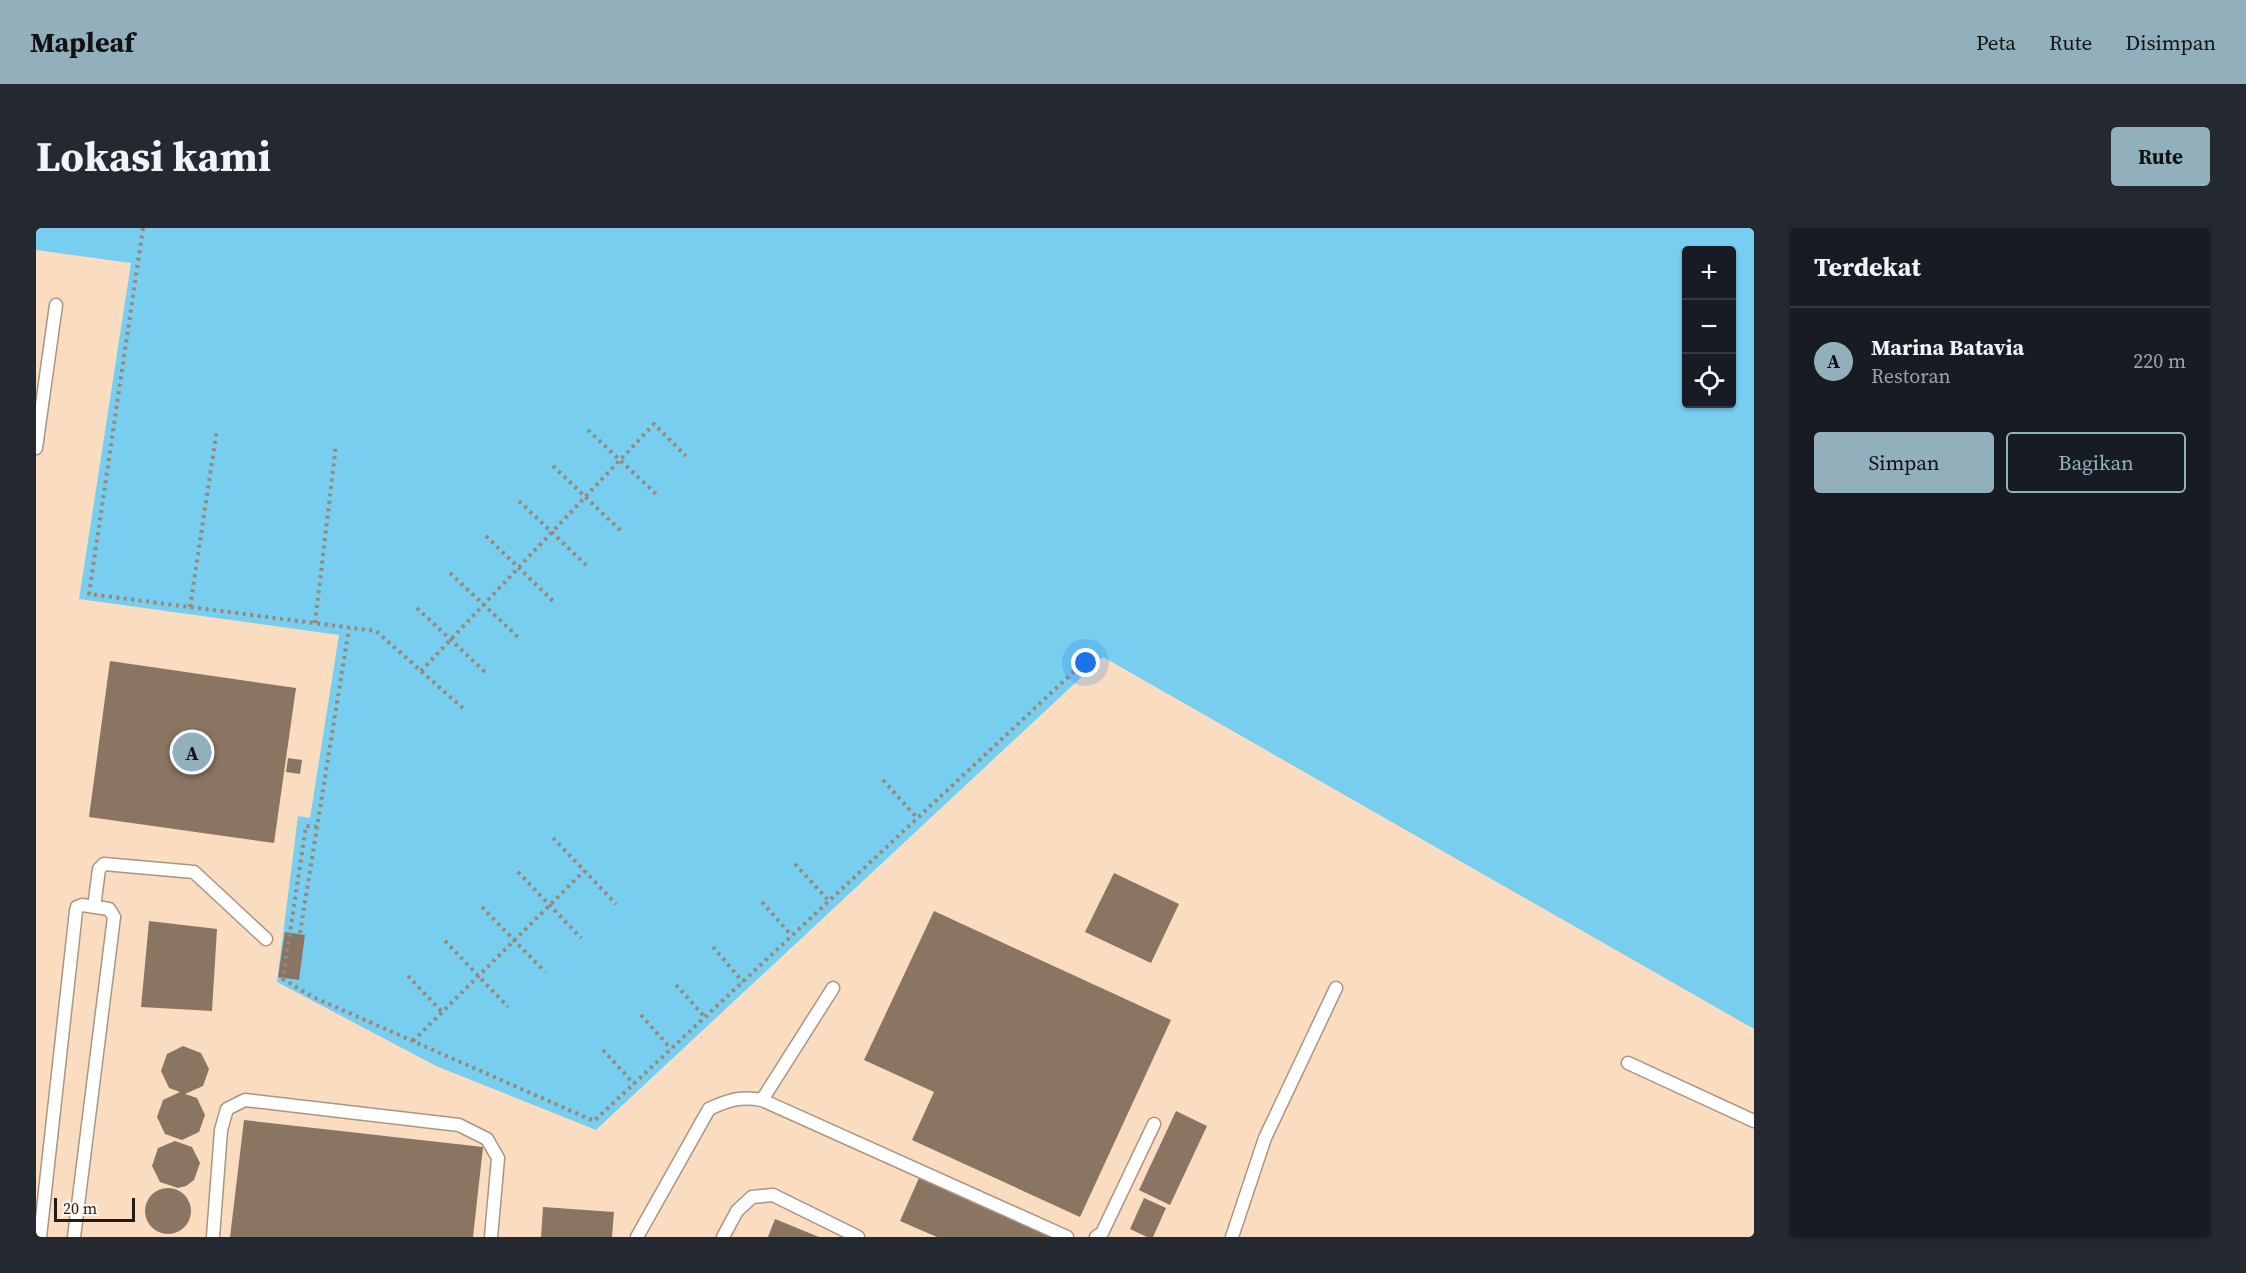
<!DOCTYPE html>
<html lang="id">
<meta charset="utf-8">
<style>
body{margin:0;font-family:"Source Serif 4",serif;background:#242831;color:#f1f3f6}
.controls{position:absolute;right:18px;top:18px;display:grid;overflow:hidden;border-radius:6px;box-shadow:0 2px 4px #0004}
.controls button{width:54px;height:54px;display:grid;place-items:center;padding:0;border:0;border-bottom:2px solid #363941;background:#171b24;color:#f1f3f6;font:30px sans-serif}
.scale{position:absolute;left:18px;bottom:15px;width:81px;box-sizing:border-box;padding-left:6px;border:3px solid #241b14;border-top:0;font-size:16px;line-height:21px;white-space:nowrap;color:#241b14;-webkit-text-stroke:4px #fcf7f3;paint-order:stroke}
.you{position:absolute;left:1050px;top:435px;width:21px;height:21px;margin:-15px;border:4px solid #fff;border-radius:50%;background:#1a73e8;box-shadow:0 0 0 9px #1a73e833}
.badge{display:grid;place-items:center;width:39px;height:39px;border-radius:50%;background:#92b0bc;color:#111;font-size:20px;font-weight:700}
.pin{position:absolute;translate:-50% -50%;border:3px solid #fff;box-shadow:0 2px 6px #0006}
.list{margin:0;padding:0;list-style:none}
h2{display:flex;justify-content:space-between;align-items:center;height:78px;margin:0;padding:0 24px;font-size:26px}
h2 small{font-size:20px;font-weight:400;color:#9ea1a6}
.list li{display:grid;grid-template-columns:39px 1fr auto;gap:18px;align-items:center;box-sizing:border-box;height:108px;padding:0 24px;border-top:2px solid #363941}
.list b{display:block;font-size:22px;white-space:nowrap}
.list p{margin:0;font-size:20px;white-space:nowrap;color:#9ea1a6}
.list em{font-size:20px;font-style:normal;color:#9ea1a6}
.actions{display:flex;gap:12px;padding:18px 24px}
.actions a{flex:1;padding:14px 0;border:2px solid #92b0bc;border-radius:6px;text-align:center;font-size:21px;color:#92b0bc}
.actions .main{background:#92b0bc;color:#111}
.icon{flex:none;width:33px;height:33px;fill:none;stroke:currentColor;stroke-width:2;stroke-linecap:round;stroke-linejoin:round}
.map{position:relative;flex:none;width:1718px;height:1009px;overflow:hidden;border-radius:6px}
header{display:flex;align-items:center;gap:36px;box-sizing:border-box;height:84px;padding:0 30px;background:#92b0bc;color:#111}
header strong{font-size:28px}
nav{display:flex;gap:33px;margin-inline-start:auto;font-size:21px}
.intro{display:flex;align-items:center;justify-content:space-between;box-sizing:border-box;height:144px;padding:0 36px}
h1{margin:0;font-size:42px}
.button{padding:15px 27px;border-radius:6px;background:#92b0bc;color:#111;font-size:21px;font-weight:700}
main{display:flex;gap:36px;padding:0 36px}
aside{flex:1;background:#171b24;border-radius:6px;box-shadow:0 2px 4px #0004}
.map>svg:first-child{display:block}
.built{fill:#fadcc1}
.water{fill:#78ceef;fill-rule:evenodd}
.building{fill:#8a7562}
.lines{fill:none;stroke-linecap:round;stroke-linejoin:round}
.lane-casing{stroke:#ab9581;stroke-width:15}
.path{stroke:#998879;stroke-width:4;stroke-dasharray:3 4.5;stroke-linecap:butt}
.lane{stroke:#fff;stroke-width:12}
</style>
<header>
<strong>Mapleaf</strong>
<nav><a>Peta</a><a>Rute</a><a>Disimpan</a></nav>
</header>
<div class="intro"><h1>Lokasi kami</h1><a class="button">Rute</a></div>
<main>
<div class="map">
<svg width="1718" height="1009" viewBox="0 0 1718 1009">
<rect width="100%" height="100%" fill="#fee6d1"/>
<path class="built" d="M0 22 95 34 43 371 303 407 274 591 263 588 241 754 400 838 561 902 1066 429 1718 801V1009H0Z"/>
<path class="water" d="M0 0H1718V801L1067 429 560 902 400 838 241 754 262 588 274 590 303 407 43 371 95 35 0 22ZM1650 22H1696V176H1650Z"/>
<path class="building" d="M74 433 260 460 238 615 53 589Z
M252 530 266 532 264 546 250 544Z
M1078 645 1143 676 1115 735 1049 704Z
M898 683 1135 792 1044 989 876 912 898 864 828 832Z
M113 693 181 701 176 783 105 779Z
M249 704 269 707 263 752 242 749Z
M147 818 165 825 173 841 167 858 149 866 161 870 169 887 163 904 146 912 129 906 121 889 127 872 144 864 133 860 125 843 131 826Z
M1140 883 1171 898 1134 977 1103 962Z
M208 892 447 919 437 1009H194Z
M139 913 156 919 164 935 158 952 150 958 142 960 124 954 116 938 122 920Z
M883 950 1015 1009H901L864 993Z
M109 983a23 23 0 1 1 46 0a23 23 0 1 1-46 0Z
M1108 970 1130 980 1117 1009H1111L1094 1001Z
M507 979 578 984 576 1009H505Z
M739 991 783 1009H732Z"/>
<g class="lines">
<defs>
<path id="lane" d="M0 220 20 77
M58 679 63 641 68 636 158 644 230 711
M1592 835 1718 893
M726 872 797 760
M4 1009 40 683 41 679 46 677 73 681 78 689 38 1009
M177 1009 185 902 191 881 209 872 423 897 451 911 462 930 455 1009
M601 1009 673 881C692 872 705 868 726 872L1031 1009
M687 1009 701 983 716 969 737 967 822 1009
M1060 1009 1066 1005 1118 896
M1196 1009 1229 910 1300 760"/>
</defs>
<use href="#lane" class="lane-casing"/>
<path class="path" d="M107 0 53 366 340 403 429 482
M552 202 620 266
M517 238 585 303
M483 273 551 338
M450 308 517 373
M414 345 482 409
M154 379 181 201
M381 380 449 444
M279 395 300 217
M385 443 618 196 650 228
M847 552 881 590
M281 599 270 598 247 751 277 769 558 893 1047 435
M517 610 580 676
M759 636 793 673
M482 644 545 710
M726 674 756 708
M446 679 509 744
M264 705 313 400
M409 713 472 779
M677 719 707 754
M372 748 406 784
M640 757 669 789
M605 787 635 821
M377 813 548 643
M567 822 598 856"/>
<use href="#lane" class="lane"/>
</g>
</svg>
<div class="controls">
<button>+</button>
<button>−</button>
<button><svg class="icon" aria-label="locate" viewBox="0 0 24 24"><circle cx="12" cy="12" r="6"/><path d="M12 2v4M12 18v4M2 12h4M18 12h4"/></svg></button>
</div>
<div class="scale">20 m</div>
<div class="you"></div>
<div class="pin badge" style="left:156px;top:524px">A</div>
</div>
<aside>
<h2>Terdekat<small></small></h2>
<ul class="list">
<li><span class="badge">A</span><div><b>Marina Batavia</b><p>Restoran</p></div><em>220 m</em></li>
</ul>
<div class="actions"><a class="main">Simpan</a><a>Bagikan</a></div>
</aside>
</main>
